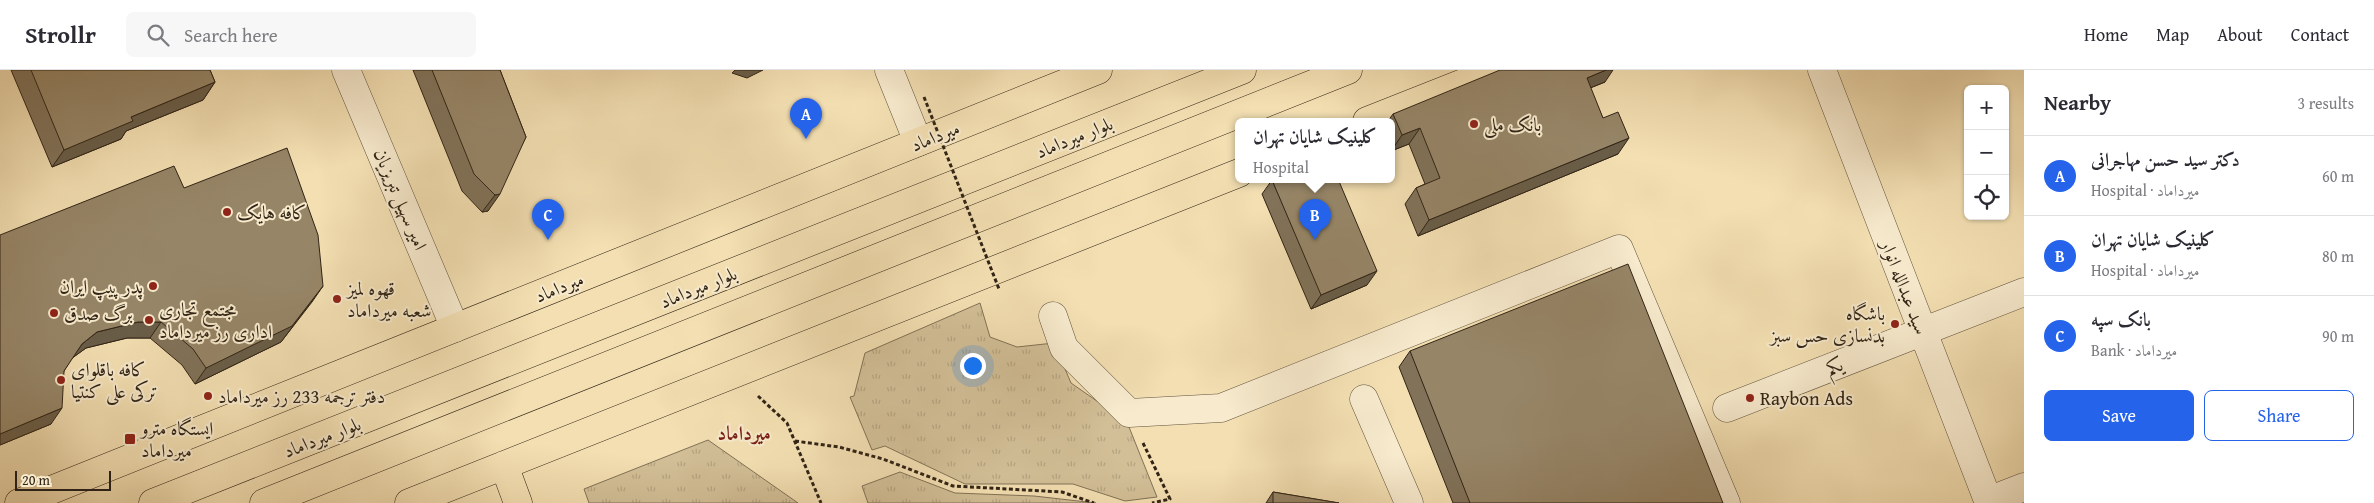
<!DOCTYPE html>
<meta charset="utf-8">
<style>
body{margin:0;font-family:"Gentium Book Plus",Amiri,serif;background:#f7f7f7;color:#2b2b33}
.controls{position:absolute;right:15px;top:15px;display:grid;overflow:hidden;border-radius:8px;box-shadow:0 1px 4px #0004}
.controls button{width:45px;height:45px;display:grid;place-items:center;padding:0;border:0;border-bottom:1px solid #e1e1e2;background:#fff;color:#2b2b33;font:25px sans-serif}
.scale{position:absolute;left:15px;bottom:12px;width:96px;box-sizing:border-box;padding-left:5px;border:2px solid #312416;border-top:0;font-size:14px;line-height:18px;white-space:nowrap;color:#312416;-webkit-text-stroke:4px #f7eacd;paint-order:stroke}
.you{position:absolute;left:972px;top:295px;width:18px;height:18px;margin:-12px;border:4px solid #fff;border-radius:50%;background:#1a73e8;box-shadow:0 0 0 8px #1a73e833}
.badge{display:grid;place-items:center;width:32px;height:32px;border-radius:50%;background:#2563eb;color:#fff;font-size:16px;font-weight:700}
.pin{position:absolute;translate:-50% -41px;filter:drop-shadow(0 1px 2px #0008)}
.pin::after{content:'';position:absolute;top:26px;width:18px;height:15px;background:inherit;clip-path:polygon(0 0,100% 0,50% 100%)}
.popup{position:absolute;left:1235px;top:48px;width:160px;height:65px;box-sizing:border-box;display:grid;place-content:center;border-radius:8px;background:#fff;filter:drop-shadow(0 1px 4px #0005);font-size:16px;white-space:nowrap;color:#7c7c81}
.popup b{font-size:19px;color:#2b2b33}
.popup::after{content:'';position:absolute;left:50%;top:100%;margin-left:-10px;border:10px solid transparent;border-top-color:#fff}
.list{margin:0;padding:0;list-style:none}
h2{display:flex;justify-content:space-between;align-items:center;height:65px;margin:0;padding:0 20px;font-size:21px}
h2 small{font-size:16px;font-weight:400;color:#7c7c81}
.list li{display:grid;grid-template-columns:32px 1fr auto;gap:15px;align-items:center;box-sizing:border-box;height:80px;padding:0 20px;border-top:1px solid #e1e1e2}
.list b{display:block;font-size:19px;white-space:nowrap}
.list p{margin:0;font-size:16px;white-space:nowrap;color:#7c7c81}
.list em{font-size:16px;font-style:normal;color:#7c7c81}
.actions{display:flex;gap:10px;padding:15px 20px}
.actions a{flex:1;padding:11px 0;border:1px solid #2563eb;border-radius:8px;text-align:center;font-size:18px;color:#2563eb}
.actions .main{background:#2563eb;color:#fff}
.icon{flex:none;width:28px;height:28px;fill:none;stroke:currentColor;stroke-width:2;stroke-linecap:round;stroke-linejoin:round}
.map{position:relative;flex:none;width:2024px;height:433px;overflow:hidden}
header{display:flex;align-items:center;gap:30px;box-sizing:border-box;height:70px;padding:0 25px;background:#fff;border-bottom:1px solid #e1e1e2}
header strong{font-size:24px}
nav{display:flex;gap:28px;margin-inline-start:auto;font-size:18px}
.search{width:350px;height:45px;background:#f7f7f7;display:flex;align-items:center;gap:12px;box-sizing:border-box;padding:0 18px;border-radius:8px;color:#7c7c81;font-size:19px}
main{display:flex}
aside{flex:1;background:#fff}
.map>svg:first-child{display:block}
.grass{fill:url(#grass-tufts);stroke:#827256}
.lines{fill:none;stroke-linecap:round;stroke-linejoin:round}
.minor-casing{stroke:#62533d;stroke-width:29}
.major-casing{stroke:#312416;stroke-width:29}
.path{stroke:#312416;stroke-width:3;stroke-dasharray:4 2.5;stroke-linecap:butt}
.minor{stroke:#f7eacd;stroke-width:28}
.major{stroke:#f3dfb2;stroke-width:28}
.path-bridge{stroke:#312416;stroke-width:3;stroke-dasharray:4 2.5;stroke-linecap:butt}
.wall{fill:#817259;stroke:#312416}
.shaded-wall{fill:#695d48;stroke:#312416}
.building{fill:#968567;stroke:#312416}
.poi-dot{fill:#8f2418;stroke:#f7eacd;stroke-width:2}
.labels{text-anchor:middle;stroke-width:4;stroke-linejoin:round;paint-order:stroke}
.poi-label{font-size:19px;fill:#312416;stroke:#f7eacd;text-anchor:start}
.street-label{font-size:19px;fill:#312416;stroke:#f7eacd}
.neighbourhood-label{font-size:20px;font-weight:bold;fill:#7a1f14;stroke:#f7eacd}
</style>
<header>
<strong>Strollr</strong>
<div class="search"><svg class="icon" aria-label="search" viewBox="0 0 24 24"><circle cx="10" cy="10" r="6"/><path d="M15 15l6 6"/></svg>Search here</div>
<nav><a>Home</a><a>Map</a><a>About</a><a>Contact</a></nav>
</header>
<main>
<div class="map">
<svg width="2024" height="433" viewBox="0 0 2024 433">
<defs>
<pattern id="grass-tufts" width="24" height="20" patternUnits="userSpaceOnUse" patternTransform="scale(1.25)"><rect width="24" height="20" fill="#d2bf97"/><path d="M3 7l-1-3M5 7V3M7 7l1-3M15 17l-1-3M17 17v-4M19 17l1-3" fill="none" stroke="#b5a481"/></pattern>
</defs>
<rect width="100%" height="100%" fill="#f3dfb2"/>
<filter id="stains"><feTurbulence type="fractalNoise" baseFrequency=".004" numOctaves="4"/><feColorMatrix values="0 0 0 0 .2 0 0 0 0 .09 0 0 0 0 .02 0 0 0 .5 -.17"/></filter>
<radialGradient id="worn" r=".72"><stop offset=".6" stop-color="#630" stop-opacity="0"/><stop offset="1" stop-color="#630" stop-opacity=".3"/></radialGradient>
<path class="grass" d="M980 233 990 267 1017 277 1054 273 1071 313 1127 352 1157 427 1125 431 1073 414H965L885 376 872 380 850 327 854 326 865 283Z
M708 370 798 433H589L584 419Z
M900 402 955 423 1034 426 1096 433H868L862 416Z"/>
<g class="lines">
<defs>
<path id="minor" d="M346 0 455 258
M889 0 918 72
M1822 0 1989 433
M1053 246 1064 278 1129 343 1221 338 1619 179 1726 433
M1364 329 1409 433
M1727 338 2024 222
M1988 431 2024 417"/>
<path id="major" d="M1367 51 1496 0
M504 395 518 433
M19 433 1098 0
M153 433 1242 0
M264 433 1348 0
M409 433 1239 103"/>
</defs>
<use href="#minor" class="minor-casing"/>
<use href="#major" class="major-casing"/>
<path class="path" d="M758 326 787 353 821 433
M795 371 839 377 883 389 953 416 1062 422 1094 433
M1143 373 1170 429 1152 433"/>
<use href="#minor" class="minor"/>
<use href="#major" class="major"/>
<path class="path-bridge" d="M924 27 999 219"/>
</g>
<path class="wall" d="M11 0H210L215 12 203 30 126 61 121 69 52 97Z
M413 0H500L526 67 488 141 482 142 462 121Z
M1605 12 1590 18 1618 84 1418 166 1405 134 1416 118 1425 114 1409 74 1391 81V51H1388L1393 44Z
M1272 110 1367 215 1311 239 1262 124Z
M184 118 323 216 312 232 281 272 195 314 182 295 150 268H127L86 278 72 288 64 301 51 354 0 375Z
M1410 281 1723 433H1453L1399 297Z
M1273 422 1339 433H1266Z"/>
<path class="shaded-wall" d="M735 0H763L747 8 732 3Z
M1606 0H1613L1605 12 1575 24 1587 8Z
M215 12 203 30 126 61 121 69 52 97 64 80 131 47Z
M1420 58 1409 74 1391 81 1402 65Z
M1629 68 1618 84 1418 166 1429 150Z
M500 124 488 141 482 142 495 125Z
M1377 201 1367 215 1311 239 1321 225Z
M323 216 281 272 195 314 206 298Z
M138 252H161L150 268H127L86 278 71 289 82 274 97 262Z
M62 338 51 354 0 375V364Z"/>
<path class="building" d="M31 0H210L215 12 131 47 133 51 64 80Z
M432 0H500L526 67 500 124 495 125 474 104Z
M1500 0H1606L1587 8 1603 48 1618 42 1629 68 1429 150 1416 118 1440 108 1420 58 1402 65 1393 44Z
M287 78 318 165 323 216 292 256 206 298 193 279 161 252H138L97 262 82 274 64 301 62 338 0 364V165L174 96 184 118Z
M1276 109H1338L1377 201 1321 225 1272 110Z
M1628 194 1723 433H1470L1410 281Z
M1273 422 1339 433H1273Z"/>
<g class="poi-dot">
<circle cx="1474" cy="54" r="5"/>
<circle cx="227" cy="142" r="5"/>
<circle cx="153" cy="216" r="5"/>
<circle cx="337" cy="229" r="5"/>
<circle cx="54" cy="243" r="5"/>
<circle cx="149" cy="250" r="5"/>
<circle cx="1895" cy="254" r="5"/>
<circle cx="61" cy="310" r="5"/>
<circle cx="208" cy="326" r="5"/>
<circle cx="1750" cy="328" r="5"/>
<rect x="124" y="363" width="12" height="12" rx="2.5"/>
</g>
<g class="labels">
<g class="poi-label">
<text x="1484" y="61">بانک ملی</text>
<text x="237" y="149">کافه هایک</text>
<text x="143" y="223" text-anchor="end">پدر پیپ ایران</text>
<text x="347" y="225">قهوه لمیز<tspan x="347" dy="22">شعبه میرداماد</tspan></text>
<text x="159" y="246">مجتمع تجاری<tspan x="159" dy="22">اداری رز میرداماد</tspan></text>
<text x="64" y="250">برگ صدق</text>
<text x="1885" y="250" text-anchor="end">باشگاه<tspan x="1885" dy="22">بدنسازی حس سبز</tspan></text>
<text x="71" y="306">کافه باقلوای<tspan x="71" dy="22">ترکی علی کنتیا</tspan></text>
<text x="218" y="333">دفتر ترجمه 233 رز میرداماد</text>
<text x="1760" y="335">Raybon Ads</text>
<text x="141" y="365">ایستگاه مترو<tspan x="141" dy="22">میرداماد</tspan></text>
</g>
<g class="street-label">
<text transform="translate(935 66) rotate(-22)" y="7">میرداماد</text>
<text transform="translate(1074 67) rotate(-22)" y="7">بلوار میرداماد</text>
<text transform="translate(401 129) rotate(67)" y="7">امیر سهیل تبریزیان</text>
<text transform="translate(559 217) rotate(-22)" y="7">میرداماد</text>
<text transform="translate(698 217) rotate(-22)" y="7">بلوار میرداماد</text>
<text transform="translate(1905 217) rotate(69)" y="7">سید عبدالله انوار</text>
<text transform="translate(1834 296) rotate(-21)" y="7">یکم</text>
<text transform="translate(322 367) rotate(-21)" y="7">بلوار میرداماد</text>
</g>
<g class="neighbourhood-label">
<text x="744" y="370">میرداماد</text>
</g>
</g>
<rect width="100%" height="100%" filter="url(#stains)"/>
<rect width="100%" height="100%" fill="url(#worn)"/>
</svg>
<div class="controls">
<button>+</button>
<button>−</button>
<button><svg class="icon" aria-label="locate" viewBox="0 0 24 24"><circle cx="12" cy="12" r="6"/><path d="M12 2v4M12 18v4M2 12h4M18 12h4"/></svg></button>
</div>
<div class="scale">20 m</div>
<div class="you"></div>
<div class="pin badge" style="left:806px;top:69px">A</div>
<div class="pin badge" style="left:1315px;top:170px">B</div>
<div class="popup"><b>کلینیک شایان تهران</b>Hospital</div>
<div class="pin badge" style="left:548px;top:170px">C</div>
</div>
<aside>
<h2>Nearby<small>3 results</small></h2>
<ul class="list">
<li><span class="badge">A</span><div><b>دکتر سید حسن مهاجرانی</b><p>Hospital · میرداماد</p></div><em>60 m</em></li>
<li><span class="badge">B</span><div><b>کلینیک شایان تهران</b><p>Hospital · میرداماد</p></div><em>80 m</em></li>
<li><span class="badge">C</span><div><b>بانک سپه</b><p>Bank · میرداماد</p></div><em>90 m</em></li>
</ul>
<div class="actions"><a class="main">Save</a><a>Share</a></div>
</aside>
</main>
